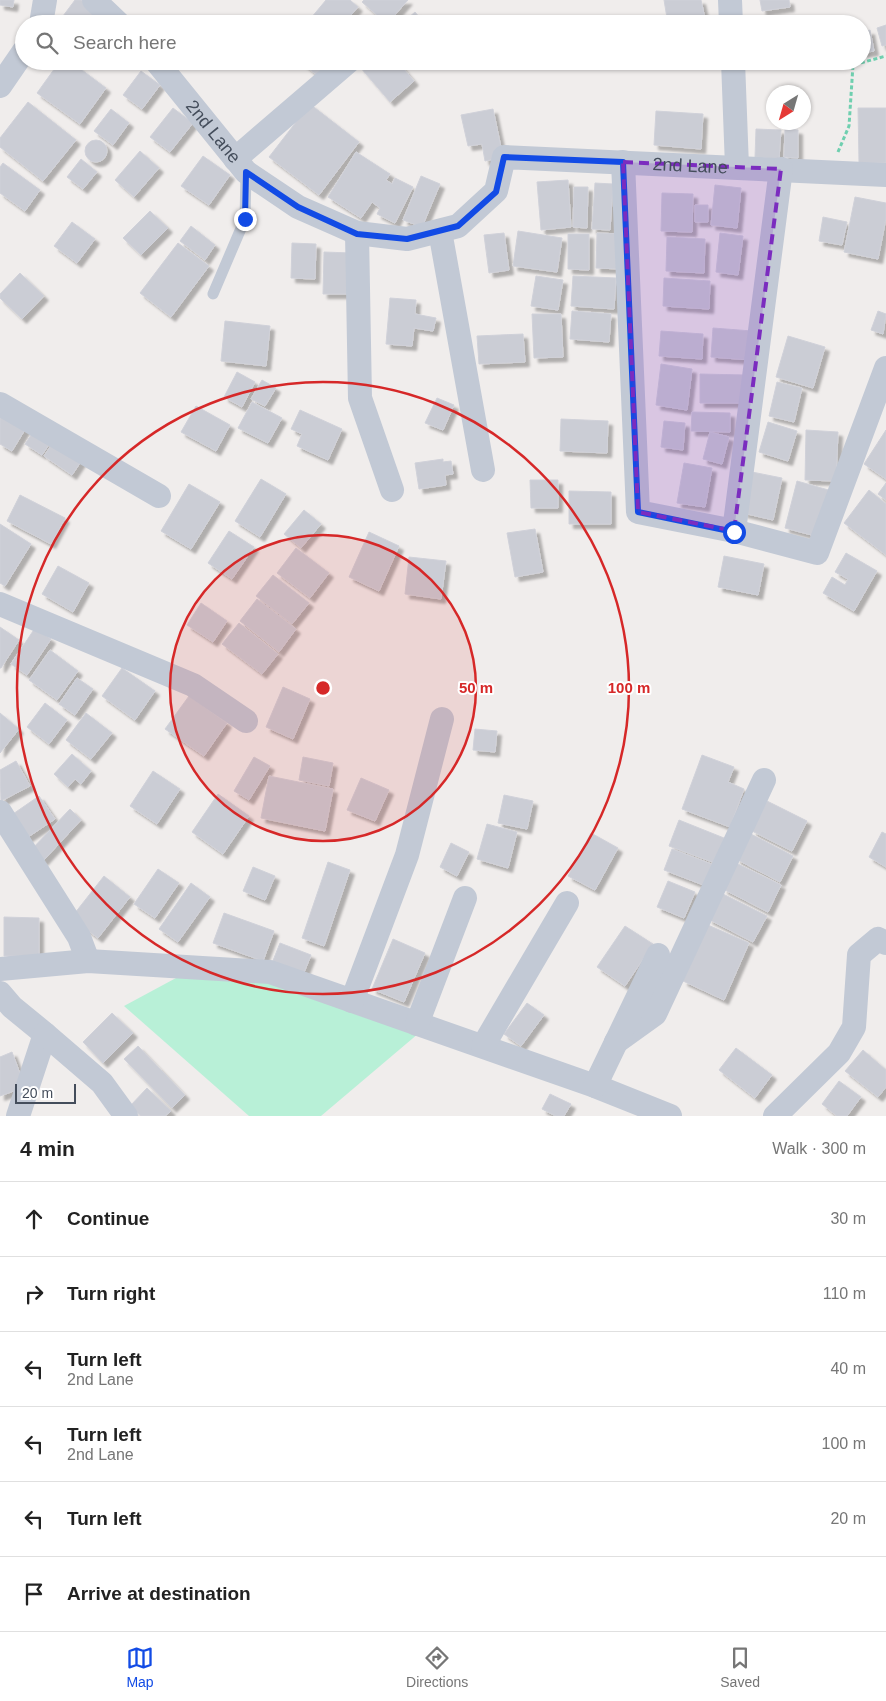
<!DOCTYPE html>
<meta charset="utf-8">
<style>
body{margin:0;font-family:Helvetica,sans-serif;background:#f2f2f2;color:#222}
.compass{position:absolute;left:766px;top:85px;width:45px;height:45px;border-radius:50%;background:#fff;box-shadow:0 1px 4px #0004;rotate:217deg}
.scale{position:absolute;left:15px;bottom:12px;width:61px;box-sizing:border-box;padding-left:5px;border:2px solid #444d5b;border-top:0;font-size:14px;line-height:18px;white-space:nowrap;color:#444d5b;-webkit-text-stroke:4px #fff;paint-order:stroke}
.stop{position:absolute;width:15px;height:15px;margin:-11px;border:4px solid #124be5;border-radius:50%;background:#fff}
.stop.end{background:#124be5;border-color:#fff;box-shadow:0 1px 5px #0008}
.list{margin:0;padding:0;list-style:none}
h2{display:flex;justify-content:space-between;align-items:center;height:65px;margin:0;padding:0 20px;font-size:21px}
h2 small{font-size:16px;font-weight:400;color:#767676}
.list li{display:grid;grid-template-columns:32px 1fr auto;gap:15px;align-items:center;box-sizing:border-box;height:75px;padding:0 20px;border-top:1px solid #e0e0e0}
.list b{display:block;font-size:19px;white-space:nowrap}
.list p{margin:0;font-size:16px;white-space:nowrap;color:#767676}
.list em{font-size:16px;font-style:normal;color:#767676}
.icon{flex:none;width:28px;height:28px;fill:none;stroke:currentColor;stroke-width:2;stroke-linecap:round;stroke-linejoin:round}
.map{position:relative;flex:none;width:886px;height:1116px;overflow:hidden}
.search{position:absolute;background:#fff;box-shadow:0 1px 4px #0004;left:15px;right:15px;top:15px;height:55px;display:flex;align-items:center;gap:12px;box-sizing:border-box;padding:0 18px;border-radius:28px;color:#767676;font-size:19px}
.sheet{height:515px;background:#fff}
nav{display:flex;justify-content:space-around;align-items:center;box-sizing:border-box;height:70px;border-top:1px solid #e0e0e0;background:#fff;font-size:14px;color:#767676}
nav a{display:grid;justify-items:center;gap:2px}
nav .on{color:#124be5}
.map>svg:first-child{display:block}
.green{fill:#b8f0d7}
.building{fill:#cbcdd5;stroke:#d0d1d9;filter:url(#shadow)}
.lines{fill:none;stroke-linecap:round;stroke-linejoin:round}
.path{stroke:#6fcfaf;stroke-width:3;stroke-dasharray:4 2.5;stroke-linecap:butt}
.service{stroke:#c2c9d5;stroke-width:11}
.minor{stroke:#c2c9d5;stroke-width:24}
.route{stroke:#124be5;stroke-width:6}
.marked{fill:#7b2cbf;fill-opacity:0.2;stroke:#7b2cbf;stroke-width:4;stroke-dasharray:10 6;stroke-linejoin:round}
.ring{fill:none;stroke:#d62828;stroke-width:2.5}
.labels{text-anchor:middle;stroke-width:4;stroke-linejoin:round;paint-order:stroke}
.street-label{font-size:18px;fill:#444d5b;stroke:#fff}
.centre{fill:#d62828;stroke:#fff;stroke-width:2.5}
.ring-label{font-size:15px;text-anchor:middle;font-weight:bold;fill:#d62828;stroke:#fff;stroke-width:4;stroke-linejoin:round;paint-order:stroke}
</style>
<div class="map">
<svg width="886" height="1116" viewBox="0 0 886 1116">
<defs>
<filter id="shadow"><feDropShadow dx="4.5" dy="4.5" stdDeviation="1" flood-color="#0004"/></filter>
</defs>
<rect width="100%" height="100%" fill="#f0edec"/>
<path class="green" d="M189 971 269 981 419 1033 321 1116H249L124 1006Z"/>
<path class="building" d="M0 0H14L13 7 0 5Z
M75 0H81L111 23 65 24 60 20Z
M326 0H350L358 7 343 24H306Z
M364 0H408L387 24 362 2Z
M664 0H701L706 23 668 24Z
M760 0H789L790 7 762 11Z
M415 12 425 24H401Z
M886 25V45L882 46 877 28Z
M870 30 874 51 862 53V32Z
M60 61H70L106 88 80 124 37 93Z
M300 61H332L319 77Z
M367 61H397L414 81 390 102 360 67Z
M141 71 160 85 142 109 123 95Z
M28 102 76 140 43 181 0 147V138Z
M310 104 359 142 319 195 269 157Z
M173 108 193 123 170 152 150 137Z
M858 108H886V163H859Z
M111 109 129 123 113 145 94 131Z
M493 109 503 157 485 161 482 144 468 146 461 115Z
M656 111 703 114 701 149 654 145Z
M756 129 781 130 779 159 755 157Z
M785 129 798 130V158L784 157Z
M85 151a11 11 0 1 1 22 0a11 11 0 1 1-22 0Z
M140 151 159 168 134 197 115 180Z
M356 152 390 174 386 180 392 184 395 178 413 187 395 223 377 214 380 208 372 202 361 218 328 197Z
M203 156 230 175 209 205 181 186Z
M81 159 97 172 83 189 67 177Z
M3 163 40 190 25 211 0 193V167Z
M421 176 440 184 422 227 403 220Z
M568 180 571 227 541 230 537 182Z
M595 183 613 184 610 230 592 229Z
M715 185 741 188 737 228 711 225Z
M574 187H588L587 228 573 227Z
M662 193 693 194 692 232 661 231Z
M855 197 886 203V218L878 259 844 252Z
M695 205H708V222H695Z
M150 211 168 228 141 255 123 238Z
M823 217 847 222 842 245 819 241Z
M72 222 95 239 77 263 54 246Z
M191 226 215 245 205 260 180 241Z
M518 231 562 238 557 272 513 266Z
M504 233 509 270 489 273 484 235Z
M597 233 621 234V269L596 268Z
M720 233 743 236 738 275 716 272Z
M568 234H589V270L568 269Z
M667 237 705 239 704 273 666 271Z
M178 243 209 266 171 317 140 293Z
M292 243 316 244 315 279 291 278Z
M324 252 352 253 351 294H323Z
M20 273 44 296 22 319 0 298V294Z
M536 276 563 280 558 310 531 306Z
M573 276 616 278 614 309 571 306Z
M664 278 710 281 709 309 663 306Z
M390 298 416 300 415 314 436 318 433 331 414 328 412 346 386 344Z
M572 311 611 314 609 342 570 339Z
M878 311 886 314 883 334 871 330Z
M532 314H561L563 357 534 358Z
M225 321 270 326 266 366 221 361Z
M713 328 752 331 751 360 711 357Z
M661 331 703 334 702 359 659 356Z
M523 334 525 362 479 364 477 336Z
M788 336 825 347 813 388 776 377Z
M661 364 692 369 687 410 656 405Z
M237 372 255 382 242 407 224 397Z
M700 374 746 375V403H700Z
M262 380 276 388 265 406 251 399Z
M777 382 802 388 794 422 769 416Z
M437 398 454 405 443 430 425 423Z
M252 402 282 418 268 443 238 428Z
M196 406 230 425 216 451 181 432Z
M300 410 342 429 328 460 297 446 302 434 291 429Z
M692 412 730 413V432L691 431Z
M0 417 26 428 12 451 0 444Z
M561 419 608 421 607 453 560 451Z
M664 421 685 423 683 450 661 447Z
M768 422 797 431 788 461 759 452Z
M35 429 52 440 42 455 25 444Z
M806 430 838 432 836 481 805 480Z
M886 430V479L864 464Z
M710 432 729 437 722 464 703 459Z
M54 441 82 460 72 475 44 456Z
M443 459V462L451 461 453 474 445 475 446 485 419 489 415 463Z
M684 463 712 468 705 507 677 503Z
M752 472 782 478 773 520 743 513Z
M261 479 286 494 260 537 235 521Z
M530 480H558V508H531Z
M797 481 832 491 819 537 785 528Z
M886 483V500L878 494Z
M189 484 220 502 191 549 161 531Z
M869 490 886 504V555L844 523Z
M569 491 611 492V524H569Z
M20 495 65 518 51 544 7 521Z
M304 510 321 524 301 548 284 534Z
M0 524 31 544 5 586 0 583Z
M535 529 543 572 515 577 507 533Z
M229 531 254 547 232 579 208 563Z
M369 532 399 546 379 591 349 577Z
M296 548 329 573 310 598 277 573Z
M846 553 877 571 854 611 823 593 832 577 845 585 848 579 835 572Z
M724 556 764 564 758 595 718 587Z
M409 557 446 561 441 599 405 594Z
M58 566 89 583 73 612 42 594Z
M273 575 309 603 292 624 256 596Z
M257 599 296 629 279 652 240 621Z
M201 603 227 621 213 642 187 625Z
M239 623 278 654 262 674 222 644Z
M0 627 19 640 1 668H0Z
M35 628 51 639 27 675 11 664Z
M50 650 78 671 57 700 29 680Z
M122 668 155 691 135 720 102 696Z
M77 678 93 689 75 715 59 704Z
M283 687 310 699 293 739 266 727Z
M189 696 227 723 204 756 165 729Z
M45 703 67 720 49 744 27 727Z
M0 713 19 729 0 753Z
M86 713 112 733 91 759 66 740Z
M475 729 497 731 495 752 473 750Z
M72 754 91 771 81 784 75 779 68 787 54 774Z
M702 755 734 767 728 782 744 789 730 827 682 809Z
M254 757 270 766 249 800 234 791Z
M303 757 333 763 329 786 299 780Z
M16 761 30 786 1 801 0 770Z
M153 771 180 789 157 824 130 806Z
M269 776 333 789 325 831 261 818Z
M361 778 389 790 375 821 347 810Z
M218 794 249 816 223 854 192 832Z
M504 795 533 801 527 829 498 823Z
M39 796 55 819 25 839 10 816Z
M767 801 807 821 792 851 752 831Z
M70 809 81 820 43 861 31 850Z
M679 820 724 838 715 863 669 846Z
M487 824 517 832 508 868 477 859Z
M882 832 886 834V867L869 857Z
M591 833 618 848 595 890 568 876Z
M749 833 793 856 780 882 736 859Z
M451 843 469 852 457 876 440 867Z
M672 849 714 865 706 886 664 870Z
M328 862 350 870 324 946 302 938Z
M736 863 781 885 768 912 723 889Z
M253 867 275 876 265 900 243 891Z
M158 869 179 883 155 918 134 904Z
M104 876 130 897 98 938 71 918Z
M668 881 695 892 684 918 657 907Z
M191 883 210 897 178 942 159 929Z
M721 893 767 916 753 942 708 919Z
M224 913 274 931 263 961 213 943Z
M4 917 39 918V956H4Z
M708 925 749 943 724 1000 683 981Z
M625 926 653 944 625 986 597 967Z
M393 939 425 953 404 1002 372 989Z
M280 943 311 955 303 975 272 963Z
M527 1003 544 1015 521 1046 504 1034Z
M112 1013 133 1033 103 1063 83 1042Z
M138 1046 185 1095 172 1108 124 1059Z
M736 1048 772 1075 755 1098 719 1070Z
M863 1050 886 1070V1087L878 1097 845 1071Z
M12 1052 25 1087 0 1096V1057Z
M839 1081 861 1097 847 1116H837L822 1104Z
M147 1088 171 1111 165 1116H141L130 1106Z
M550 1094 571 1104 564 1116H556L542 1109Z"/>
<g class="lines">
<path class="path" d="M838 152 849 126 853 65 886 56"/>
<path class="service" d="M213 294 245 219 246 172"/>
<g class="minor">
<path d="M94 0 119 24"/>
<path d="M730 0 731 24"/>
<path d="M41 24 45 0"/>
<path id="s1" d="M156 61 246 172 298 207 357 233 407 239 458 226 496 191 504 157 886 175"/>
<path d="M733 61 737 167"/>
<path d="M0 86 24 51"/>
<path d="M235 159 349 61"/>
<path d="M623 162 638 512 734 531 781 169"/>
<path d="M440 231 483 470"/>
<path d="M357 233 360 398 392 490"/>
<path d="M0 404 159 496"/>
<path d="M734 531 817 553 886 368"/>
<path d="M0 604 193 685 246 721"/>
<path d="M0 812 79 937 88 961"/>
<path d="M0 969 88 961 270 972 595 1086 670 1116"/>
<path d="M0 993 12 1007 45 1034 18 1116"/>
<path d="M352 1001 407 855 442 719"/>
<path d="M417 1024 465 898"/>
<path d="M45 1034 102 1083 126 1116"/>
<path d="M616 1042 655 1014 764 780"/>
<path d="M483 1046 567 903"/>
<path d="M595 1086 658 955"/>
<path d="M775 1116 839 1053 854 1027 859 955 878 939 886 943"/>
</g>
</g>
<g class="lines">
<path class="route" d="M245 219 246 172 298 207 357 234 407 239 458 226 496 192 504 157 623 162 638 512 734 532"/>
</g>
<path class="marked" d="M623 162 781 169 734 531 638 512Z"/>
<circle cx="323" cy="688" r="153" fill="#d62828" fill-opacity=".12"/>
<g class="ring">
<circle cx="323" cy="688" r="153"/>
<circle cx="323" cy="688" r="306"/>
</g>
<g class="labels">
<g class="street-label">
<text dy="6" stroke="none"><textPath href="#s1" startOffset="91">2nd Lane</textPath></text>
<text dy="6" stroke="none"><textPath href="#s1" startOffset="646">2nd Lane</textPath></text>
</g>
</g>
<circle cx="323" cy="688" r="8" class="centre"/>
<g class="ring-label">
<text x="476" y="693">50 m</text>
<text x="629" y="693">100 m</text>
</g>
</svg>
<svg class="compass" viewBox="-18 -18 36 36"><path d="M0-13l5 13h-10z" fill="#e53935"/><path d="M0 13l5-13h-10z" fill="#767676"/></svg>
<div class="scale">20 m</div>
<div class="stop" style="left:734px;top:532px"></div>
<div class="stop end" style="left:245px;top:219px"></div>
<div class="search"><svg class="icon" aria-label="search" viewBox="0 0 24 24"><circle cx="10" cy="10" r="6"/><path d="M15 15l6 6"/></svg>Search here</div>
</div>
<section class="sheet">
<h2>4 min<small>Walk · 300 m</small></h2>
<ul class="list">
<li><svg class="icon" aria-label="ahead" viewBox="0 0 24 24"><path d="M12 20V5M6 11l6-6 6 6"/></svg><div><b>Continue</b></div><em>30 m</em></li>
<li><svg class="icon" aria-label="right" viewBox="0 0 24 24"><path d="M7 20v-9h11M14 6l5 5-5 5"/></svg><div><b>Turn right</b></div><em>110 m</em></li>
<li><svg class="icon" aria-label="left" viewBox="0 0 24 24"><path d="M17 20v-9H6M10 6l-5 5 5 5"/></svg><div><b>Turn left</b><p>2nd Lane</p></div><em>40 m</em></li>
<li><svg class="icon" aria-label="left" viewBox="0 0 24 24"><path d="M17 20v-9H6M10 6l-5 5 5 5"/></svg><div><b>Turn left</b><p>2nd Lane</p></div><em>100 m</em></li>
<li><svg class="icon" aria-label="left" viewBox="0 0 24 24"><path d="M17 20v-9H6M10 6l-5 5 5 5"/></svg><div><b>Turn left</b></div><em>20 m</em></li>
<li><svg class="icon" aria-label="arrive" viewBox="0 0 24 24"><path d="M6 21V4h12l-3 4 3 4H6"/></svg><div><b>Arrive at destination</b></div></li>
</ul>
</section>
<nav>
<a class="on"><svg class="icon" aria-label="map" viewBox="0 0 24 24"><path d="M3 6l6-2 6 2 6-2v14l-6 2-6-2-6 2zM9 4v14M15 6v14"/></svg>Map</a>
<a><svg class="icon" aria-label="directions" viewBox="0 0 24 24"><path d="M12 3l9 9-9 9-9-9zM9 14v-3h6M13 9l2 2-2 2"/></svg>Directions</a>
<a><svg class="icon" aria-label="saved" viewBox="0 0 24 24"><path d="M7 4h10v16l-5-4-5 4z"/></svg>Saved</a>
</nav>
